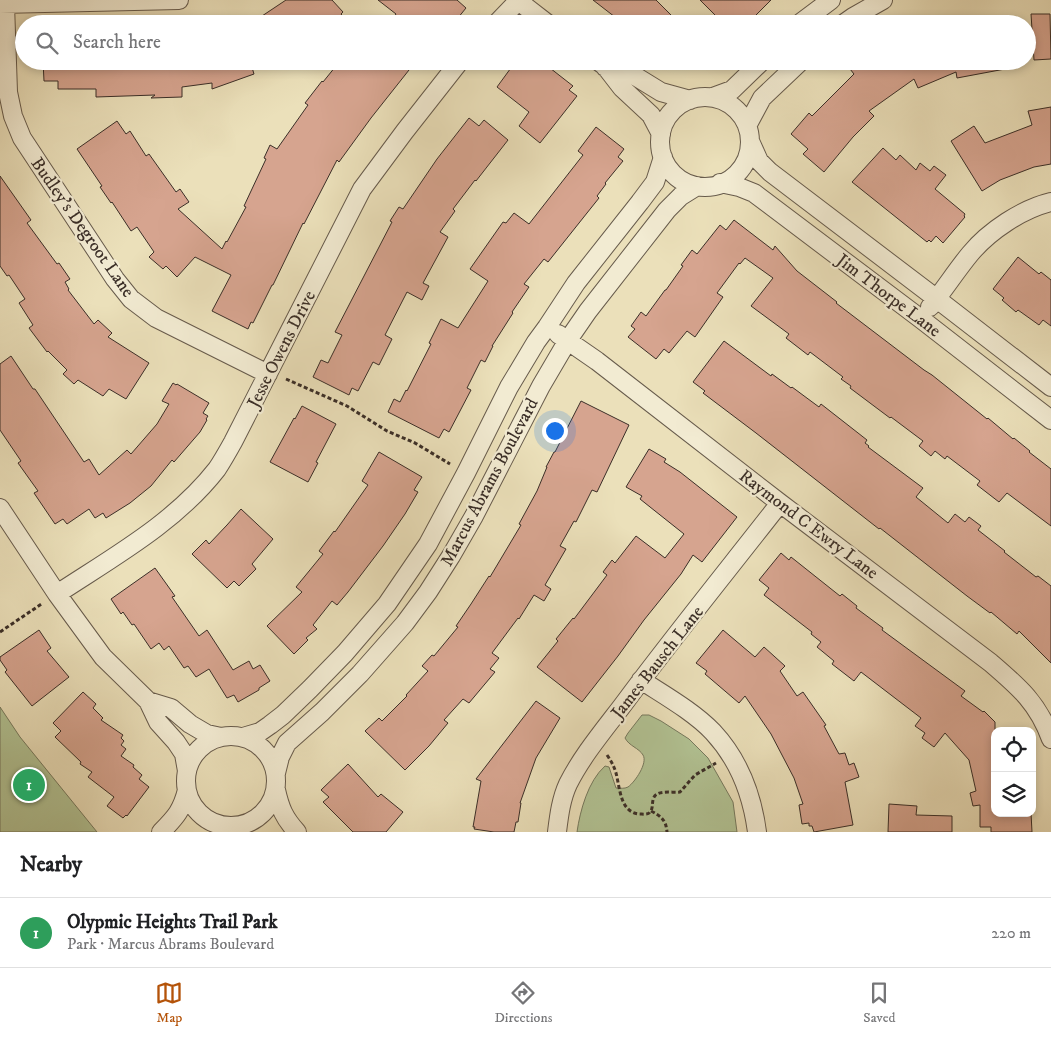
<!DOCTYPE html>
<meta charset="utf-8">
<style>
body{margin:0;font-family:"IM FELL DW Pica",serif;background:#f6f6f6;color:#202124}
.controls{position:absolute;right:15px;bottom:15px;display:grid;overflow:hidden;border-radius:10px;box-shadow:0 2px 8px #0003}
.controls button{width:45px;height:45px;display:grid;place-items:center;padding:0;border:0;border-bottom:1px solid #e0e0e0;background:#fff;color:#202124;font:25px sans-serif}
.you{position:absolute;left:554px;top:430px;width:18px;height:18px;margin:-12px;border:4px solid #fff;border-radius:50%;background:#1a73e8;box-shadow:0 0 0 8px #1a73e833}
.badge{display:grid;place-items:center;width:32px;height:32px;border-radius:50%;background:#b45309;color:#fff;font-size:16px;font-weight:700}
.pin{position:absolute;translate:-50% -50%;border:2px solid #fff;box-shadow:0 1px 5px #0006}
.list{margin:0;padding:0;list-style:none}
h2{display:flex;justify-content:space-between;align-items:center;height:65px;margin:0;padding:0 20px;font-size:21px}
h2 small{font-size:16px;font-weight:400;color:#757577}
.list li{display:grid;grid-template-columns:32px 1fr auto;gap:15px;align-items:center;box-sizing:border-box;height:70px;padding:0 20px;border-top:1px solid #e0e0e0}
.list b{display:block;font-size:19px;white-space:nowrap}
.list p{margin:0;font-size:16px;white-space:nowrap;color:#757577}
.list em{font-size:16px;font-style:normal;color:#757577}
.icon{flex:none;width:28px;height:28px;fill:none;stroke:currentColor;stroke-width:2;stroke-linecap:round;stroke-linejoin:round}
.map{position:relative;flex:none;width:1051px;height:832px;overflow:hidden}
.search{position:absolute;background:#fff;box-shadow:0 2px 8px #0003;left:15px;right:15px;top:15px;height:55px;display:flex;align-items:center;gap:12px;box-sizing:border-box;padding:0 18px;border-radius:28px;color:#757577;font-size:19px}
.sheet{height:135px;background:#fff}
nav{display:flex;justify-content:space-around;align-items:center;box-sizing:border-box;height:70px;border-top:1px solid #e0e0e0;background:#fff;font-size:14px;color:#757577}
nav a{display:grid;justify-items:center;gap:2px}
nav .on{color:#b45309}
.map>svg:first-child{display:block}
.green{fill:#b2c394;stroke:#76795e}
.building{fill:#d6a48f;stroke:#3b2f28}
.lines{fill:none;stroke-linecap:round;stroke-linejoin:round}
.minor-casing{stroke:#675b4c;stroke-width:20}
.path{stroke:#3b2f28;stroke-width:3;stroke-dasharray:4 2.5;stroke-linecap:butt}
.minor{stroke:#f2ebd2;stroke-width:18}
.labels{text-anchor:middle;stroke-width:4.5;stroke-linejoin:round;paint-order:stroke}
.street-label{font-size:18px;fill:#3b2f28;stroke:#f2ebd2}
</style>
<div class="map">
<svg width="1051" height="832" viewBox="0 0 1051 832">
<rect width="100%" height="100%" fill="#ebe0ba"/>
<filter id="stains"><feTurbulence type="fractalNoise" baseFrequency=".004" numOctaves="4"/><feColorMatrix values="0 0 0 0 .2 0 0 0 0 .09 0 0 0 0 .02 0 0 0 .5 -.17"/></filter>
<radialGradient id="worn" r=".72"><stop offset=".6" stop-color="#630" stop-opacity="0"/><stop offset="1" stop-color="#630" stop-opacity=".3"/></radialGradient>
<path class="green" d="M0 707 20 737 97 832H0Z
M642 715H649L661 721 689 739 708 758 733 802 737 832H577C580 811 588 781 605 766L609 767 616 788C621 788 624 789 628 787 635 782 648 763 643 755 639 748 629 746 625 738L628 733Z"/>
<path class="building" d="M286 0H332L343 12 341 14 350 24H250Z
M378 0H457L466 8 453 24H389L396 14Z
M593 0H656L680 24H624Z
M700 0H771L747 24H724Z
M1031 14H1050L1051 59 1034 60Z
M43 61H250L254 74 212 89V83L182 87V97L151 98 155 95 96 97V89H58V81H44Z
M340 61H398L409 70 371 118 339 162 337 160 304 224 303 223 273 285H272L253 323 251 322 248 329 212 311 231 275 195 257 177 277 166 266 163 269 149 257 154 252 137 227 131 231 112 202 111 203 100 187 102 186 77 149 117 121 126 134 130 131 146 156 149 154 176 192 180 189 189 202 178 209 222 249 226 241 227 242 246 207 244 206 266 159 264 158 270 145 277 149 308 105 305 103 322 81 323 82Z
M516 61H541L573 86 569 90 577 96 540 143 519 126 529 112 497 87Z
M861 61H1004L1005 69 957 78 956 72 918 88 914 79 869 111 874 116 853 137 824 172 803 154 808 149 791 134 809 113 812 116 854 74 850 69Z
M1051 107V164L1034 167 1000 180 982 191 951 141 974 126 985 143 1032 125 1028 111Z
M469 118 479 126 484 120 508 140 476 181 475 180 453 209 455 211 440 232 448 237 423 283 429 286 422 300 407 292 385 335 392 339 379 365 373 362 358 391 352 388 349 395 313 377 321 360 328 363 342 335 335 332 392 222 390 221 399 207 403 209 437 159Z
M596 127 624 149 618 157 623 161 605 183 606 184 597 196 599 198 587 213 548 262 544 259 524 284 529 287 512 312 513 313 492 346H493L485 362 481 360 467 388 471 390 449 432 444 429 439 438 388 412 394 399 400 402 406 390 407 391 431 344 429 343 441 319 458 328 488 281 470 269 503 222 506 223 514 213 529 224 583 155 578 151Z
M883 148 896 160 900 155 916 170 920 163 930 171 934 166 946 175 935 189 965 214 964 216 965 217 943 243 936 236 931 242 929 240 927 242 852 182Z
M0 176 31 220 27 223 57 264 59 263 70 279 65 282 69 289 68 290 94 324 98 320 112 333 108 337 149 363 126 399 109 389 103 396 78 380 74 384 63 374 67 370 48 351 47 352 29 328 33 325 19 303 25 299 9 275 7 276 0 266Z
M734 220 773 250 775 246 797 271 837 302 836 303 924 370 932 375 987 419 988 418 1013 439 1014 438 1030 451 1029 452 1051 469V526L1007 493 999 502 977 485 980 481 947 456 945 459 935 451 931 456 919 446 923 441 891 417 890 418 850 388 851 386 841 379 843 377 810 352 808 355 786 338 789 334 751 306 773 278 745 258 740 264 739 263 717 293 723 297 695 337 687 331 669 353 664 349 656 359 628 337 635 329 631 326 641 312 646 316 665 290H666L683 266 681 265 692 250 697 254 720 225 726 230Z
M1018 257 1039 274 1041 272 1051 280V326L1043 320 1039 325 1018 310 1016 312 1002 300 1004 298 993 289Z
M724 341 771 376 772 374 791 388 792 387 819 407 821 404 867 440 865 443 869 446 868 447 923 488 916 497 948 523 955 514 965 522 969 517 981 526 978 530 1005 551 1004 552 1036 577 1038 576 1051 586V663L1019 631 1017 634 991 612 990 613 967 596 880 528 879 529 756 433 703 393 705 391 693 382Z
M11 356 33 389H35L84 462 89 459 99 475 127 450 131 454 157 424 169 404 162 401 173 383 176 385 177 384 209 403 203 413 208 416 206 419 207 420 200 432 174 462 172 460 151 486 130 503 106 518 103 513 95 518 89 509 67 524 63 519 55 524 34 493 38 491 18 463 21 461 0 430V364Z
M581 401 629 425 597 492 592 490 576 522 574 521 560 546 566 549 545 585 551 589 544 601 534 595 519 619 518 618 492 653 499 658 490 669 495 672 469 703 463 699 444 720 448 723 429 746 405 770 365 731 379 718 382 721 407 696 406 695 428 671 422 666 432 655 434 656 458 627 456 626 471 604 489 576 490 577 521 525 519 524 537 491 547 467H546L554 452H555Z
M302 406 336 424 316 462 318 463 308 482 270 462 294 418 295 419Z
M649 449 666 459 664 462 680 472 737 517 702 562 693 555 681 574 644 620 618 656 582 702 537 667 558 641 556 639 573 618 574 619 607 575 603 572 612 560 615 563 636 536 665 558 684 534 640 499 642 496 626 487Z
M379 452 422 477 414 490 418 492 405 514 383 546 348 592 337 605 332 601 313 625 317 629 306 638 308 640 294 654 267 626 302 592 296 587 323 554 319 551 334 531 335 532 368 485 362 481Z
M241 509 273 539 252 564 256 569 239 586 234 581 227 588 192 554 206 540 209 544 227 525Z
M781 553 789 560 791 557 840 596 842 594 857 606 856 608 883 628 882 630 965 691 961 696 983 712 984 711 995 722V813H1031L1032 832H991V827H980V805L973 806 970 793 976 791 969 760 945 733 934 747 922 738 925 733 915 726 921 718 861 672 854 681 832 664 834 661 817 647 821 642 811 634 812 632 764 595 769 588 759 580Z
M155 568 175 596 172 597 199 636 207 630 233 670 249 661 253 669 260 665 270 681 259 688V690L238 702 234 695 227 698 209 669 196 677 188 666 184 668 169 646 164 650 159 643 151 649 134 624 132 625 123 612 121 614 111 599Z
M39 630 51 648 47 651 69 677 32 706 5 672 7 670 0 660V657Z
M723 630 755 657 764 647 785 666 780 671 797 696 803 692 826 725 824 726 839 754 845 753 849 765 854 763 859 777 845 782 853 825 814 832 812 826H809V823L802 824 799 805 803 804 794 778 771 734 745 696 739 703 705 674 707 671 696 663Z
M83 692 96 704 93 708 103 718 101 720 123 735 121 738 124 741 121 745 126 749 121 756 134 765 133 767 142 775 139 779 149 787 127 816 126 815 123 818 107 806 114 797 88 777 92 772 80 764 81 762 55 737 61 731 53 723Z
M536 701 560 718 536 758 520 803H521L518 822H516L514 832H494L474 829 475 827H473L481 781 476 779Z
M348 764 378 797 381 794 403 812 386 832H353L323 802 329 797 321 790Z
M889 804 917 806 916 815 952 816V832H888Z"/>
<g class="lines">
<defs>
<path id="minor" d="M517 0 548 24
M0 4 179 0
M5 4 8 92 13 116 22 138 115 279 131 299 156 318 268 374
M496 24 519 0
M799 24 831 0
M843 24 853 17 883 0
M598 61 605 66 622 88 651 115 661 134
M605 67 635 76 661 92 690 100
M713 97 732 90 762 61
M660 142a45 45 0 1 1 90 0a45 45 0 1 1-90 0Z
M747 126 762 98 801 61
M750 141 759 161 770 172 937 299 1051 387
M720 183 739 187 754 193 921 319 1051 420
M930 307C944 290 956 271 970 254 989 231 1022 209 1051 202
M558 334 597 361 780 503 991 663C1019 687 1038 703 1051 739
M0 508 57 594 103 657 148 701 158 722 176 742 184 754 187 771
M57 594C113 557 175 523 217 469 223 460 228 451 233 442L362 189 405 131 460 61
M641 680C664 695 694 712 713 732 739 760 752 794 757 832
M148 701 171 708 190 724 207 734 221 737
M186 781a45 45 0 1 1 90 0a45 45 0 1 1-90 0Z
M243 737 260 732 270 725 283 715 310 689 345 653 387 604 428 544 466 473 509 387 536 342 547 327 576 283 640 202 655 182 663 157
M276 773 280 757 287 743 322 712 360 674 405 623 428 592 451 556 474 516 541 386 568 340 588 311 667 210 681 196 697 186
M276 790C280 808 284 818 297 832
M161 832C176 817 182 810 187 790
M557 832C559 816 561 799 568 784 584 752 610 723 631 694 679 630 730 567 780 503"/>
</defs>
<use href="#minor" class="minor-casing"/>
<path class="path" d="M286 379 347 406 387 431 415 443 450 464
M0 632 43 603
M607 755C611 761 614 766 616 773 620 788 620 812 639 814 643 814 648 815 650 812 653 809 652 804 653 800 655 789 671 793 680 792L695 775 716 763
M651 811C661 816 666 820 667 832"/>
<use href="#minor" class="minor"/>
</g>
<g class="labels">
<g class="street-label">
<text transform="translate(83 227) rotate(55)" y="6">Budley's Degroot Lane</text>
<text transform="translate(889 295) rotate(37)" y="6">Jim Thorpe Lane</text>
<text transform="translate(281 349) rotate(-63)" y="6">Jesse Owens Drive</text>
<text transform="translate(489 482) rotate(-62)" y="6">Marcus Abrams Boulevard</text>
<text transform="translate(809 524) rotate(37)" y="6">Raymond C Ewry Lane</text>
<text transform="translate(657 662) rotate(-52)" y="6">James Bausch Lane</text>
</g>
</g>
<rect width="100%" height="100%" filter="url(#stains)"/>
<rect width="100%" height="100%" fill="url(#worn)"/>
</svg>
<div class="controls">
<button><svg class="icon" aria-label="locate" viewBox="0 0 24 24"><circle cx="12" cy="12" r="6"/><path d="M12 2v4M12 18v4M2 12h4M18 12h4"/></svg></button>
<button><svg class="icon" aria-label="layers" viewBox="0 0 24 24"><path d="M12 4l9 5-9 5-9-5zM3 14l9 5 9-5"/></svg></button>
</div>
<div class="you"></div>
<div class="pin badge" style="left:29px;top:785px;background:#2e9e5b">1</div>
<div class="search"><svg class="icon" aria-label="search" viewBox="0 0 24 24"><circle cx="10" cy="10" r="6"/><path d="M15 15l6 6"/></svg>Search here</div>
</div>
<section class="sheet">
<h2>Nearby<small></small></h2>
<ul class="list">
<li><span class="badge" style="background:#2e9e5b">1</span><div><b>Olypmic Heights Trail Park</b><p>Park · Marcus Abrams Boulevard</p></div><em>220 m</em></li>
</ul>
</section>
<nav>
<a class="on"><svg class="icon" aria-label="map" viewBox="0 0 24 24"><path d="M3 6l6-2 6 2 6-2v14l-6 2-6-2-6 2zM9 4v14M15 6v14"/></svg>Map</a>
<a><svg class="icon" aria-label="directions" viewBox="0 0 24 24"><path d="M12 3l9 9-9 9-9-9zM9 14v-3h6M13 9l2 2-2 2"/></svg>Directions</a>
<a><svg class="icon" aria-label="saved" viewBox="0 0 24 24"><path d="M7 4h10v16l-5-4-5 4z"/></svg>Saved</a>
</nav>
